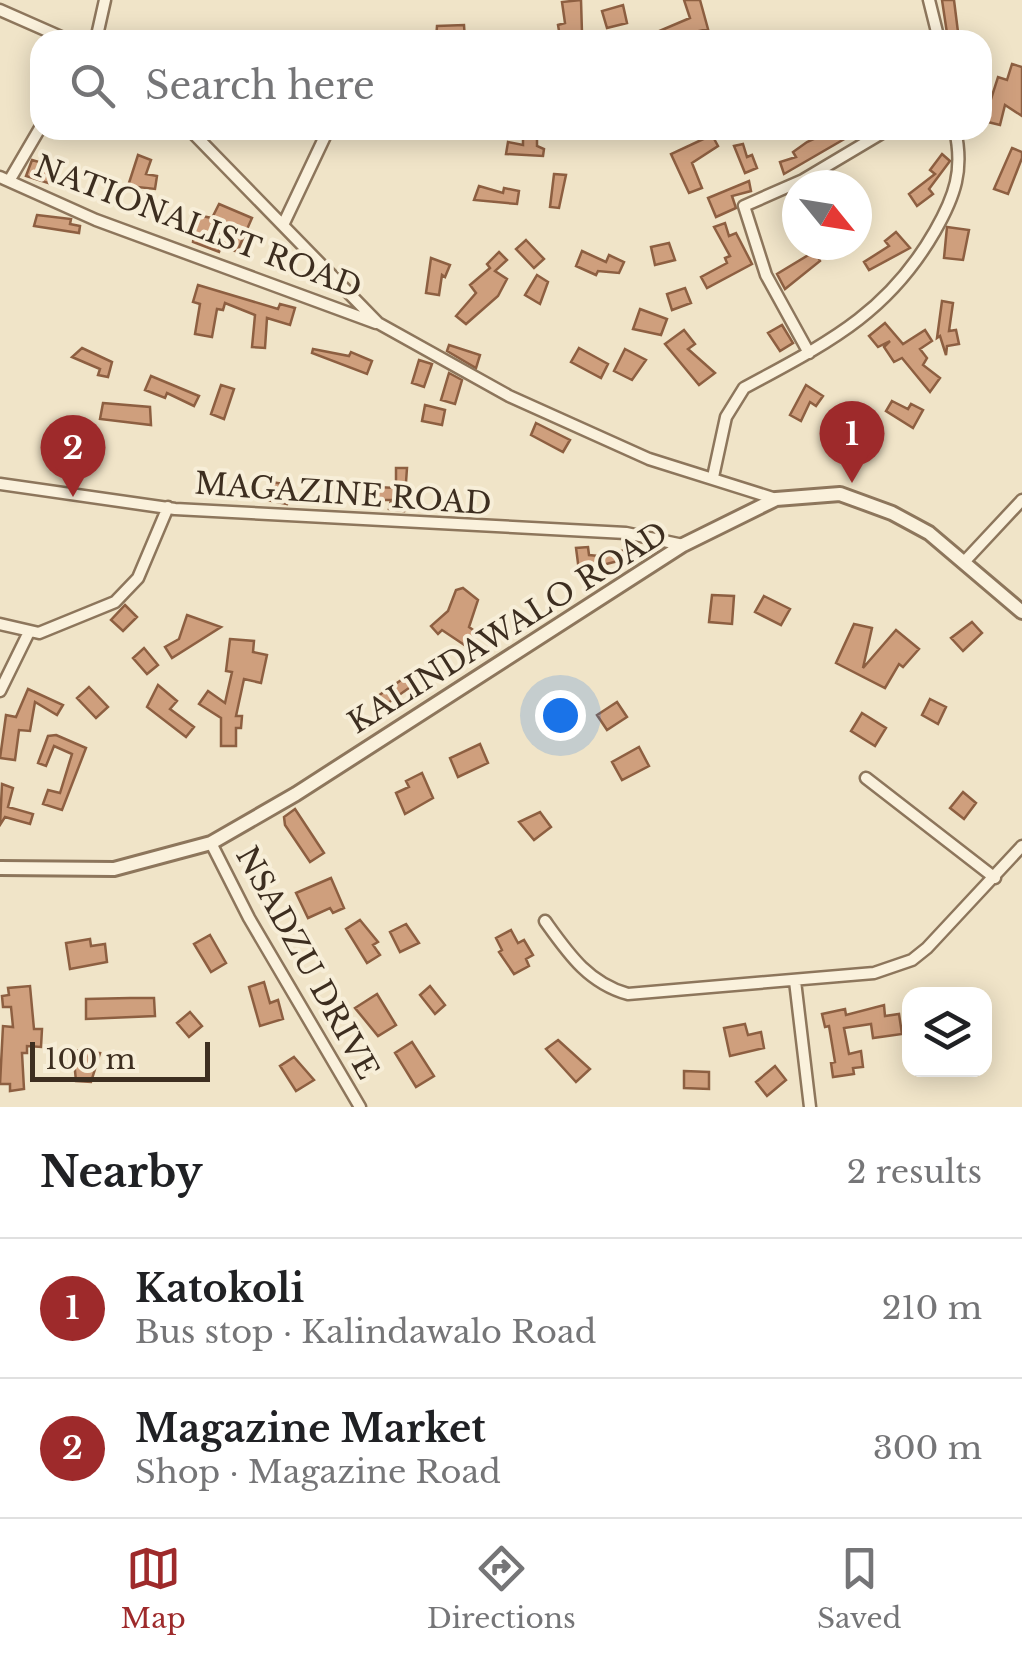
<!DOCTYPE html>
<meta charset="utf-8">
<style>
body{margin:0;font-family:"Libre Baskerville",serif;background:#f6f6f6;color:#202124}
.controls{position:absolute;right:30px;bottom:30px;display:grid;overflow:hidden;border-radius:20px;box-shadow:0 5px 25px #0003}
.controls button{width:90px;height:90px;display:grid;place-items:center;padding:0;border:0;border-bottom:2px solid #e0e0e0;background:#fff;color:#202124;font:50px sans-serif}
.compass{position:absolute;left:782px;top:170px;width:90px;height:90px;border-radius:50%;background:#fff;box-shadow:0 5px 25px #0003;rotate:120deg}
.scale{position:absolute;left:30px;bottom:25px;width:180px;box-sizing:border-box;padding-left:10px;border:5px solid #3d2e20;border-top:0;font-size:28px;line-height:35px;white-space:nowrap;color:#3d2e20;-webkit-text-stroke:8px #f7eed8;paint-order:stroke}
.you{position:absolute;left:560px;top:715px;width:35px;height:35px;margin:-25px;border:8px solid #fff;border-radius:50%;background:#1a73e8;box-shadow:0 0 0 15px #1a73e833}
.badge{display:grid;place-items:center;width:65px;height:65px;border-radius:50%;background:#9e2a2b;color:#fff;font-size:32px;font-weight:700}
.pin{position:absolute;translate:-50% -82px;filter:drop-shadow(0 2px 5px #0008)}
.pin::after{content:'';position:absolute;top:52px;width:35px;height:30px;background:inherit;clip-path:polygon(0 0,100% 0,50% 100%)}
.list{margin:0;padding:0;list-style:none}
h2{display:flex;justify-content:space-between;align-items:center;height:130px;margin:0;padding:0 40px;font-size:42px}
h2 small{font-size:32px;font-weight:400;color:#757577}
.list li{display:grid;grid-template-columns:65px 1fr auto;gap:30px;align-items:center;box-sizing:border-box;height:140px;padding:0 40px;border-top:2px solid #e0e0e0}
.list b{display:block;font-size:38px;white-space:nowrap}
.list p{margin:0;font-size:32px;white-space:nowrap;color:#757577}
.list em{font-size:32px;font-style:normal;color:#757577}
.icon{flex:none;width:55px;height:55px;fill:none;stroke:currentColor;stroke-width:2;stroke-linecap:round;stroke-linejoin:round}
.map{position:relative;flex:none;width:1022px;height:1107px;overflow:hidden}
.search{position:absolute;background:#fff;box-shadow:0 5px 25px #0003;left:30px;right:30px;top:30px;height:110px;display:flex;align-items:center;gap:25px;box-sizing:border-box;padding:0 35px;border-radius:30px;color:#757577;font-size:38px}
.sheet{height:410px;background:#fff}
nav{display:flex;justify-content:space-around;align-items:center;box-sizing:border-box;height:140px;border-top:2px solid #e0e0e0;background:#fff;font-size:28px;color:#757577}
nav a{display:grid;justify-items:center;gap:5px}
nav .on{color:#9e2a2b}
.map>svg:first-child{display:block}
.building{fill:#cf9f7d;stroke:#8d5f41;stroke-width:2.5}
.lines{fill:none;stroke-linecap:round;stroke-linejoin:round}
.minor-casing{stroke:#8d765c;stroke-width:15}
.tertiary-casing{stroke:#8d765c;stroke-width:18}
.minor{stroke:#faf1dc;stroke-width:10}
.tertiary{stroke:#faf1dc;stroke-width:12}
.labels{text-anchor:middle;stroke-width:8;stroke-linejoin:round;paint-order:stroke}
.street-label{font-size:30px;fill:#3d2e20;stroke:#f7eed8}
</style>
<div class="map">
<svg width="1022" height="1107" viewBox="0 0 1022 1107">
<rect width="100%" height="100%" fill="#f0e4c8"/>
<path class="building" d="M581 0 582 33 560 37 558 25 565 23 562 2Z
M684 0H700L708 29 660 40 657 32 690 18Z
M942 0H954L959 40H948Z
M623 5 627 23 607 28 602 11Z
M464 25 465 40H436L437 26Z
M1012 64 1022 67V116L1005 105 1000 125 984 121 998 77 1007 80Z
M523 130H537V146L544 149 543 156 506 154 508 142 523 145Z
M833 130H842L846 138 784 174 780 162 796 157 793 152 807 142Z
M712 135 718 146 692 163 702 188 689 193 671 154Z
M743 144 747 157 752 155 757 168 745 173 734 146Z
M1012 148 1022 152V158L1008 194 994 189Z
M942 154 950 161 929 189 933 194 917 206 909 194 935 174 930 170Z
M138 155 151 160 146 174 157 176 155 189 128 186Z
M32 160 53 166 48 183 26 176Z
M554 174 566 175 559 208 550 207Z
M749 181 751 191 732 196 736 208 716 217 708 198Z
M479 186 503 193 504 188 519 191 517 204 474 200Z
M219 204 252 218 237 252 222 244 219 252 193 242 197 215 212 218Z
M37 215 71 219 70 224 80 226 79 233 34 226Z
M725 223 729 236 736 233 752 264 707 288 701 277 727 263 725 258 730 256 714 227Z
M947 227 969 230 963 260 944 258Z
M896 232 910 248 869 270 864 262 889 246 885 241Z
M526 240 544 259 534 268 516 249Z
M669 243 675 260 655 265 651 247Z
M582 251 606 262 609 255 624 262 619 273 598 271 596 275 576 266Z
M815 251 820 261 785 289 777 274Z
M499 252 507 260 495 271 507 279 498 296 466 324 456 316 476 293 470 285 490 268 487 264Z
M431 258 450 265 445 277 442 275 439 295 426 293Z
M537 275 548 282 540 304 525 295Z
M198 285 278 309 280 304 295 308 290 325 267 318 265 348 252 347 255 315 225 303 223 310 217 309 212 337 195 334 200 304 193 302Z
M685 288 691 303 672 310 667 294Z
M942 301 953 303 949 331 956 330 959 344 947 346 946 355 940 336 937 338Z
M640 309 667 319 661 335 633 329Z
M885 323 903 344 925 330 932 341 920 349 927 358 923 365 940 378 930 392 902 358 894 362 884 347 890 341 878 347 869 336Z
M782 325 793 343 780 351 768 333Z
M684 330 695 344 688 349 715 373 699 385 665 344Z
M449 345 480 355 476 368 447 351Z
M82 348 112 362 108 377 98 375 100 369 72 357Z
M579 348 608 364 601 378 571 362Z
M313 349 349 356 351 352 372 361 367 374 312 353Z
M625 349 646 360 632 380 614 371Z
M419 360 432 364 424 387 412 383Z
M449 373 462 380 455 404 441 400Z
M151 376 199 396 194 406 167 393 165 398 145 390Z
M221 385 234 389 224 419 211 414Z
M806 385 823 396 816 406 810 402 801 421 790 415Z
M892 401 908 409 911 404 923 410 913 428 886 411Z
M103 403 150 407 151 425 100 419Z
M425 405 445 410 442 425 422 421Z
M536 423 570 440 563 452 531 435Z
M396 468H407L404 511 389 509 391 500H376L377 487 396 488Z
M271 482 291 485 287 504 267 500Z
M588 547 589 555 599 556 625 550 626 559 579 571 576 548Z
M463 588 478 600 469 627 476 632 466 646 442 630 438 634 431 626 448 611 456 590Z
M712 595 734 596 732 624 709 622Z
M764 596 790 609 781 625 755 612Z
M125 605 137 617 123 631 111 620Z
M187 615 221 627 172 658 165 647 179 639Z
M972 622 982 633 963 651 951 638Z
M854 624 872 628 863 668 896 630 919 649 903 667 899 664 885 688 836 663Z
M230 639 254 641 253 652 267 655 261 683 244 679 236 716H242L241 728H236V746H221V718L199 704 208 691 225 703 232 672 226 671Z
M144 648 158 665 147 674 133 658Z
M410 674 416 683 378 710 372 700Z
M158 685 177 701 170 709 194 727 186 737 147 707Z
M89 687 108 707 96 718 77 698Z
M28 689 63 705 57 715 35 702 30 731 19 730 15 760 0 758 6 715 16 717Z
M930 699 946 707 938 724 922 715Z
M617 702 627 717 607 730 597 715Z
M862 713 886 728 875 746 851 731Z
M56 735 86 748 62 810 43 804 48 790 60 793 72 754 54 746 46 766 38 763 48 736Z
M480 744 488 763 458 777 450 758Z
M639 747 649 766 622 780 612 762Z
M422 773 433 798 405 814 396 793 409 787 406 781Z
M2 784 13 788 8 807 33 814 30 824 5 817 0 825Z
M963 792 976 803 964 819 950 808Z
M295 809 324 853 310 862 285 825 284 817Z
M540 812 551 827 534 840 519 822Z
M331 878 344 908 333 913 330 908 308 918 296 893Z
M360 920 378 942 373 945 380 955 367 963 346 929Z
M406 924 419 943 400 952 390 932Z
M511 930 518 943 524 940 533 955 526 959 529 966 514 974 499 952 502 950 496 938Z
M210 935 226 963 211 972 194 944Z
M90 939 91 946 105 944 107 962 70 969 66 943Z
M264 982 270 1003 278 1000 283 1019 260 1026 249 987Z
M30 986 34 1029H42L41 1047 27 1046V1053H22L24 1089 10 1091V1084H0L3 1026 13 1027 11 1007H3L2 996 9 995 8 988Z
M430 986 445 1005 435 1014 420 995Z
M377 994 396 1025 378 1036 355 1008Z
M130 998H154L155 1016 86 1019V999Z
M884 1005 885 1016 899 1014 902 1034 873 1038 871 1024 844 1028 849 1054 861 1051 863 1067 853 1068 854 1074 833 1077 831 1063 835 1062 829 1026 825 1027 822 1014 845 1009 846 1015Z
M190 1012 202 1026 189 1037 177 1023Z
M745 1024 748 1035 761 1032 764 1048 730 1056 724 1028Z
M558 1040 590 1069 576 1082 546 1049Z
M412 1042 434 1076 416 1087 395 1053Z
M73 1050 100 1053 91 1082 76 1081Z
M294 1057 314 1080 296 1091 280 1066Z
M775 1066 786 1080 767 1096 756 1082Z
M684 1071 709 1072V1089L684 1088Z"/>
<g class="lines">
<defs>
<path id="minor" d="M929 0 939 40
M0 10 68 40
M96 40 105 0
M190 130 378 323 509 396 649 459 776 499
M0 177 96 220 376 323
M9 181 40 128
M283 225 328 130
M809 353 766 275 744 206 803 180 887 130
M713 477 726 417 744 388C825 344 887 315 935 231 955 196 964 170 955 130
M0 484 175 509 626 533 683 545
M965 561 1022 500
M0 624 39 633 115 602 138 578 168 507
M0 691 28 634
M866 778 995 878
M211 843 249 918 360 1107
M545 921C568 953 588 983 628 994L874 973 912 960 927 948 1022 846
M795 981 810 1107"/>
<path id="tertiary" d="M0 868 114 869 211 843 296 794 683 545 776 499 840 494 892 513 929 533 1022 612"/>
</defs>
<use href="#minor" class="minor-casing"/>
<use href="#tertiary" class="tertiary-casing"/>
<use href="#minor" class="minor"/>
<use href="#tertiary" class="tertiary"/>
</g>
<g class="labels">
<g class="street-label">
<text transform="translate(198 227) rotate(21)" y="10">NATIONALIST ROAD</text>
<text transform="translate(343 494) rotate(4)" y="10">MAGAZINE ROAD</text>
<text transform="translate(508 628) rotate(-32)" y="10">KALINDAWALO ROAD</text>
<text transform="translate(307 963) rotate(61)" y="10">NSADZU DRIVE</text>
</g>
</g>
</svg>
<div class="controls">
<button><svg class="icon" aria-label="layers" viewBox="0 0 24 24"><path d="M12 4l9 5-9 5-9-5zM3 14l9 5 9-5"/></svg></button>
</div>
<svg class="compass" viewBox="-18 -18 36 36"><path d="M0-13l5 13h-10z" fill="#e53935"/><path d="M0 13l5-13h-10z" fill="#757577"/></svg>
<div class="scale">100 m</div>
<div class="you"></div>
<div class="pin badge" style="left:852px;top:483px">1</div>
<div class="pin badge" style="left:73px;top:497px">2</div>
<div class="search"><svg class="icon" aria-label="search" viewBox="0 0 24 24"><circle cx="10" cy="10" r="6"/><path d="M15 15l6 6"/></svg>Search here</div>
</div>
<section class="sheet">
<h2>Nearby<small>2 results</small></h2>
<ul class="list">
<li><span class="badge">1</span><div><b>Katokoli</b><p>Bus stop · Kalindawalo Road</p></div><em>210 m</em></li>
<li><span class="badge">2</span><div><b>Magazine Market</b><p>Shop · Magazine Road</p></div><em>300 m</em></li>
</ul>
</section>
<nav>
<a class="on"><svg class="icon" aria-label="map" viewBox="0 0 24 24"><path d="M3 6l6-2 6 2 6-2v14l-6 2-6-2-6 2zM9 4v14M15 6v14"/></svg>Map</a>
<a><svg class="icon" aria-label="directions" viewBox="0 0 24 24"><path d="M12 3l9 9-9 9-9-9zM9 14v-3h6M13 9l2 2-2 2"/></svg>Directions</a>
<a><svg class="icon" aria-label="saved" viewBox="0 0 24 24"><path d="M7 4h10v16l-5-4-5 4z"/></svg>Saved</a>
</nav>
